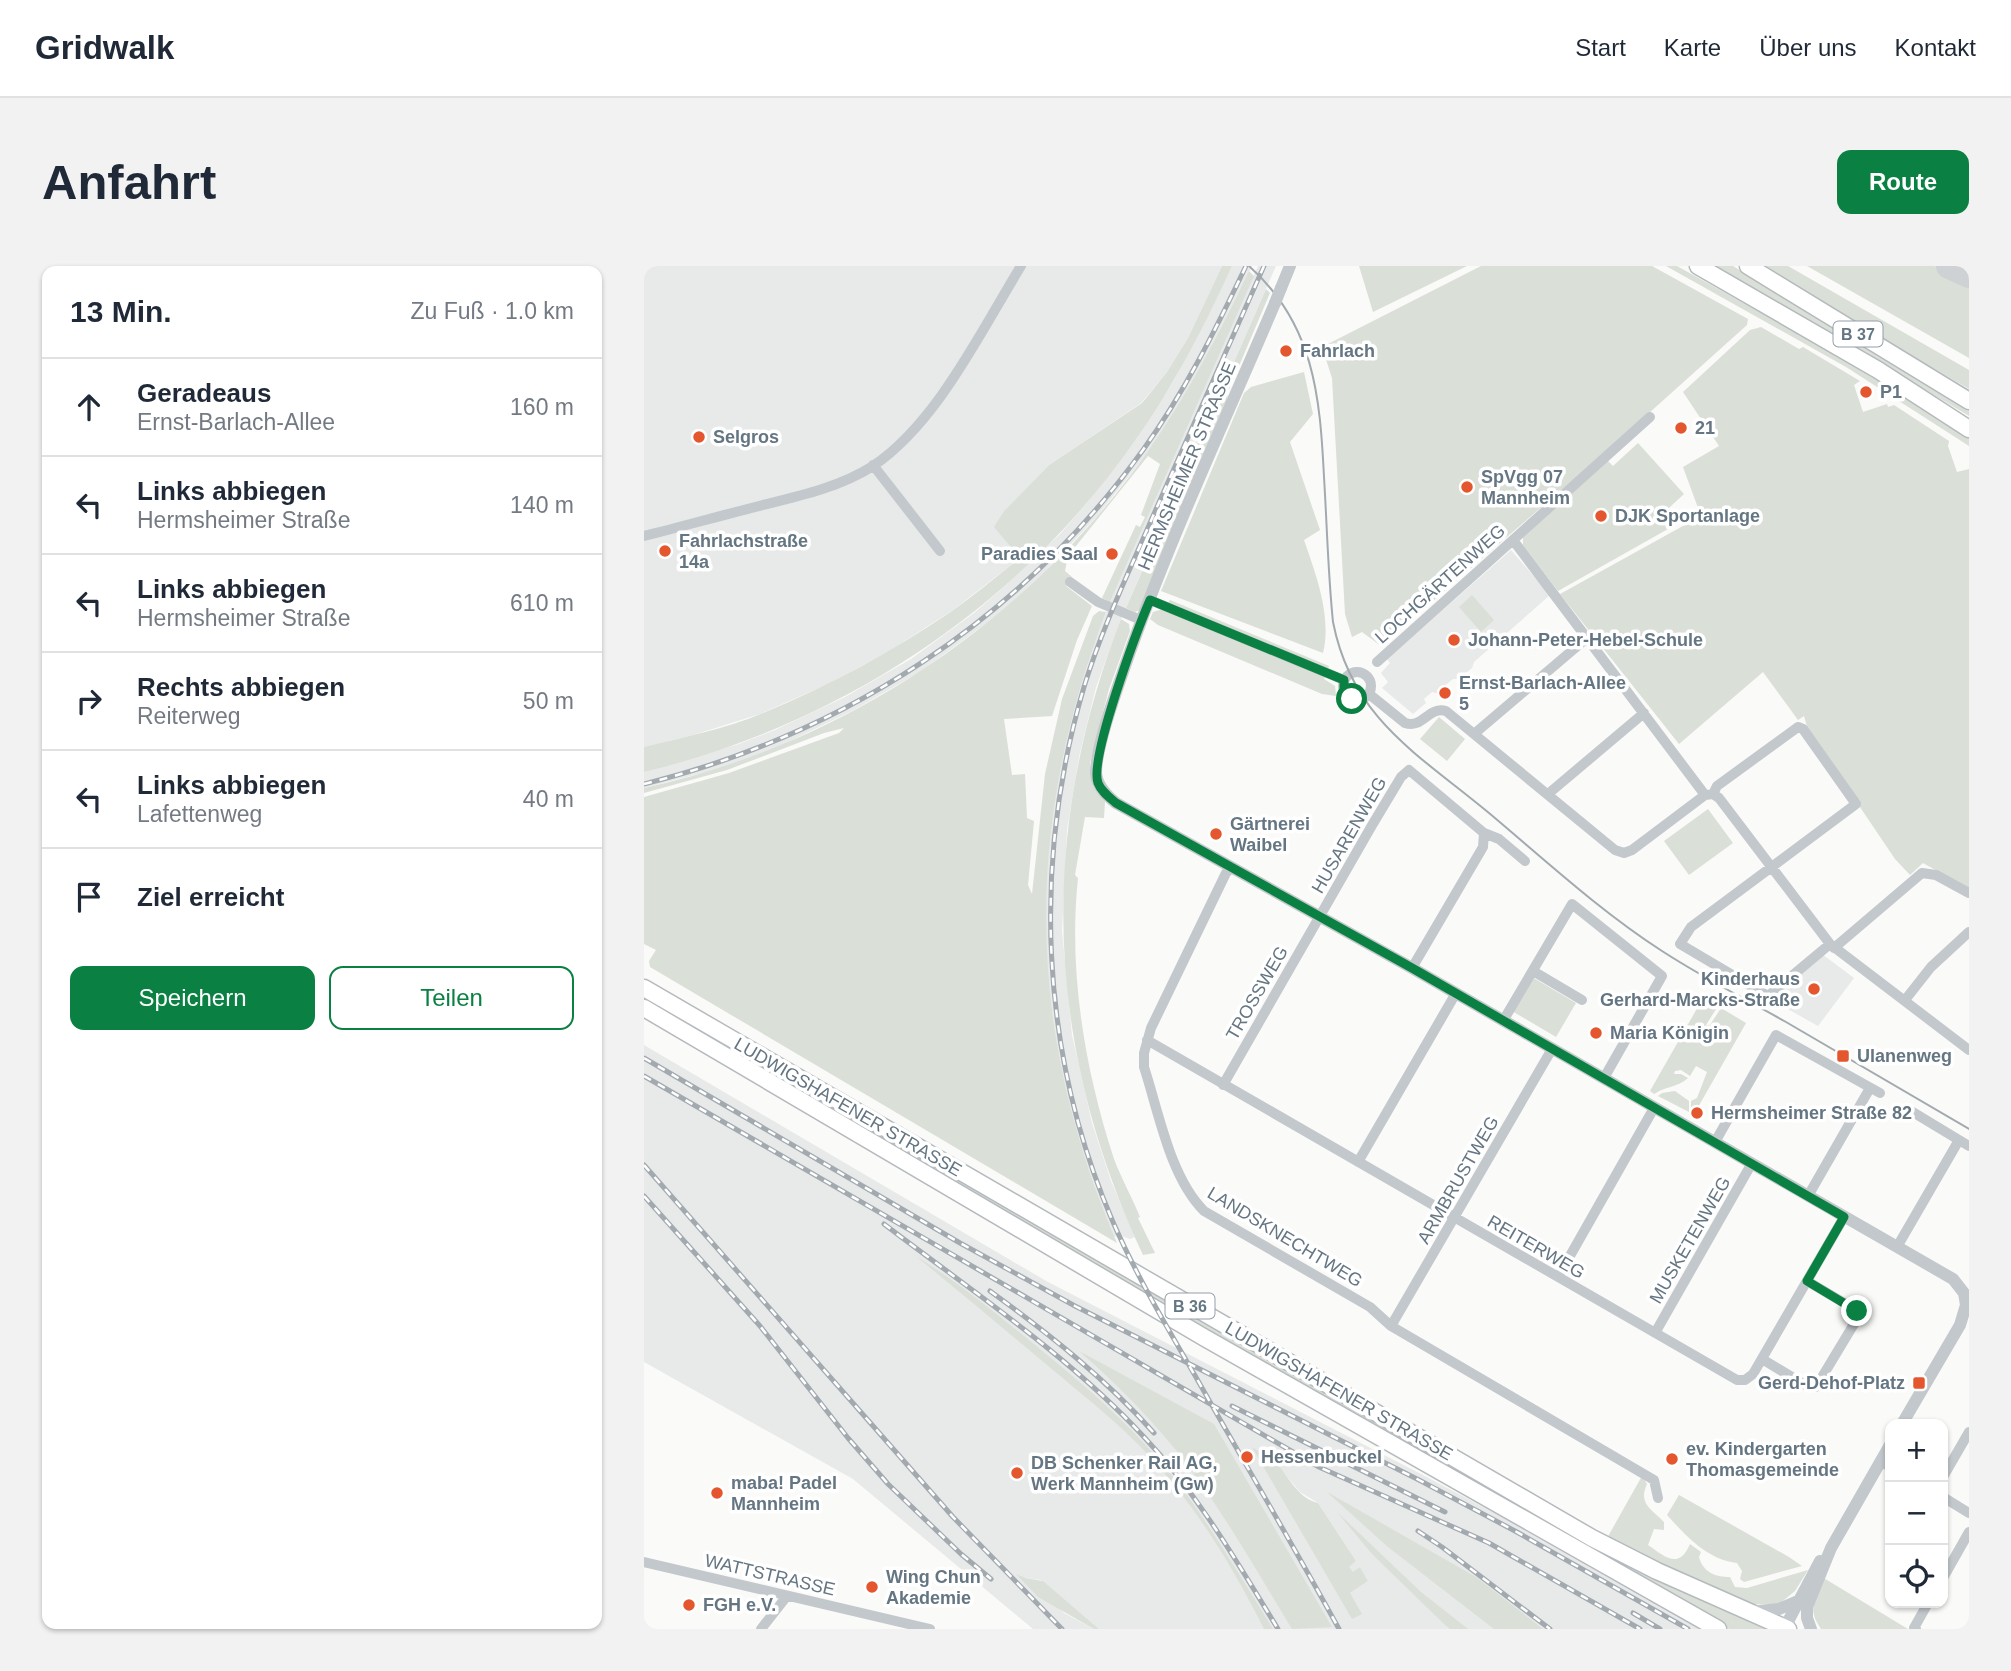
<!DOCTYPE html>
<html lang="de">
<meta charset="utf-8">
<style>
body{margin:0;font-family:Helvetica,sans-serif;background:#f2f2f3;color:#1f2937}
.controls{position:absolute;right:21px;bottom:21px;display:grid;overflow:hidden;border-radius:14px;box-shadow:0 2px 5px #0004}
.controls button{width:63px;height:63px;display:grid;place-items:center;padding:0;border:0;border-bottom:2px solid #e0e1e3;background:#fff;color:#1f2937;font:35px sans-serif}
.stop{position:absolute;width:21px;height:21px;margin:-16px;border:5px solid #0b8043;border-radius:50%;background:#fff}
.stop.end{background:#0b8043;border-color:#fff;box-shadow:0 2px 7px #0008}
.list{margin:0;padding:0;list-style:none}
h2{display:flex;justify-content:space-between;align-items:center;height:91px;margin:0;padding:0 28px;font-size:30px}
h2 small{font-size:23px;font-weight:400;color:#747a83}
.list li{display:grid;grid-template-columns:46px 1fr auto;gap:21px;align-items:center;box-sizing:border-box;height:98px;padding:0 28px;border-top:2px solid #e0e1e3}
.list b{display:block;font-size:26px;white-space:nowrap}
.list p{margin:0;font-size:23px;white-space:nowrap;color:#747a83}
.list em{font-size:23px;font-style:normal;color:#747a83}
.actions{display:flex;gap:14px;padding:21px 28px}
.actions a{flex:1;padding:16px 0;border:2px solid #0b8043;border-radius:14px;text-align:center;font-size:24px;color:#0b8043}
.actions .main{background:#0b8043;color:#fff}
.icon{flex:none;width:38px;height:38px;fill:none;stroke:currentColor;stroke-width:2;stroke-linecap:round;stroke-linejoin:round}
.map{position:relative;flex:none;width:1325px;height:1363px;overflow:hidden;border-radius:14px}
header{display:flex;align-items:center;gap:42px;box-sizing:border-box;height:98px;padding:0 35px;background:#fff;border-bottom:2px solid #e0e1e3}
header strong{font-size:33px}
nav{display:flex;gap:38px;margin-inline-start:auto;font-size:24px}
.intro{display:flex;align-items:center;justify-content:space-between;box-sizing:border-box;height:168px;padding:0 42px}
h1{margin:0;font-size:49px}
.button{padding:18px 32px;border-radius:14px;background:#0b8043;color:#fff;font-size:24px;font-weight:700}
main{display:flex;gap:42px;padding:0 42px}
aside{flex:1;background:#fff;border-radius:14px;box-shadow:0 2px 5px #0004}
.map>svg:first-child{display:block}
.built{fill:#e8e9e9;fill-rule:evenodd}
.green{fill:#dadfd7}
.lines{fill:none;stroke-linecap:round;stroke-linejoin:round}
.taxiway{stroke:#ced2d4;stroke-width:26}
.primary-casing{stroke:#b5babe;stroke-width:19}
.minor{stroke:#c3c8cc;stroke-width:10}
.tertiary{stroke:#c3c8cc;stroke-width:12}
.primary{stroke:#fff;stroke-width:16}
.tram{stroke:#a2aab0;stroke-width:2}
.rail-casing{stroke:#a2aab0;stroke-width:5}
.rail{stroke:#fff;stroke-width:2.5;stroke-dasharray:8;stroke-linecap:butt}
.tertiary-bridge{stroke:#c3c8cc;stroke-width:12}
.route{stroke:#0b8043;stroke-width:9}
.poi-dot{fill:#e4572e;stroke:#fff;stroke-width:2.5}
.labels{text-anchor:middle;stroke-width:7;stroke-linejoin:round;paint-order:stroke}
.shield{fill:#fff;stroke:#939fa8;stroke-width:2}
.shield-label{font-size:16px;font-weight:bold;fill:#657683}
.poi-label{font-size:18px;font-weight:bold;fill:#657683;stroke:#fff;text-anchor:start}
.street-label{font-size:18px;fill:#657683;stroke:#fff}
</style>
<header>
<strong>Gridwalk</strong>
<nav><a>Start</a><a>Karte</a><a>Über uns</a><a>Kontakt</a></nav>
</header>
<div class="intro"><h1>Anfahrt</h1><a class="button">Route</a></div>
<main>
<aside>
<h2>13 Min.<small>Zu Fuß · 1.0 km</small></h2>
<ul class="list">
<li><svg class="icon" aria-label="ahead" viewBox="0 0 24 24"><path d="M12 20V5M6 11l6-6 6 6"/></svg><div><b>Geradeaus</b><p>Ernst-Barlach-Allee</p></div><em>160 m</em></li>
<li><svg class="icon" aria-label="left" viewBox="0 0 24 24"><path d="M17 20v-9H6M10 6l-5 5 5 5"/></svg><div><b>Links abbiegen</b><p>Hermsheimer Straße</p></div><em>140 m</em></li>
<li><svg class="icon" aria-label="left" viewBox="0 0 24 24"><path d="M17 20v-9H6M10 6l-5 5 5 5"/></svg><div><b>Links abbiegen</b><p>Hermsheimer Straße</p></div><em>610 m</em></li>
<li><svg class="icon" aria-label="right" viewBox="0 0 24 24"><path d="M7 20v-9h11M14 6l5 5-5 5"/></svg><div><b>Rechts abbiegen</b><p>Reiterweg</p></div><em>50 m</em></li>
<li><svg class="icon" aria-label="left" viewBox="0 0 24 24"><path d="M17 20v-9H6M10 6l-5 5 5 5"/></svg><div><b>Links abbiegen</b><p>Lafettenweg</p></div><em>40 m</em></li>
<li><svg class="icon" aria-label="arrive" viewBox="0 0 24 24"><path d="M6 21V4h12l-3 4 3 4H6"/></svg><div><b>Ziel erreicht</b></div></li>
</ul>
<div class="actions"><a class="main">Speichern</a><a>Teilen</a></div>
</aside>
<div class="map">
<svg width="1325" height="1363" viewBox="0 0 1325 1363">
<rect width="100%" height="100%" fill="#fafaf8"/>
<path class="built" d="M0 0H578L544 72 523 106 497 137 405 199 360 245 351 261 376 292 309 344 245 385 186 417 116 448 49 469 0 481Z
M588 0H608L562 91 526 153 504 186 454 249 400 307 371 334 340 359 276 406 208 445 138 479 100 494 62 506 0 522V506L95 478 131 464 201 431 267 393 330 347 360 321 416 268 442 238 490 176 530 114Z
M614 0H632L477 353 452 421 435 491 423 564 418 665 428 769 448 857 467 915 491 971 486 973 475 969 470 971 459 945 431 863 414 789 404 714 402 677 401 639 406 563 411 525 427 452 449 380 466 336Z
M867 284 906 329 830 396 828 402 815 413H809L799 421 796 428 788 426 780 433 782 437 769 448 738 422 744 416 737 407 746 397 743 393Z
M1178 688 1210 712 1174 760 1126 733Z
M0 779 404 1016 779 1209 875 1260 1057 1363H455L397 1314 381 1312 420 1347 450 1363H389L209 1213 0 1096ZM609 1183 629 1194 656 1226 674 1237 712 1295 704 1301 709 1307 716 1301 724 1315 706 1327Z"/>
<path class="green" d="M578 0H588C560 61 529 121 490 176 373 343 197 458 0 506V481C40 471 81 463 119 447 185 420 249 385 308 345 331 329 353 310 376 292L350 261 360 245 405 199 498 137 523 106 544 72Z
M715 0H823L729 46Z
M837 0H1008L1104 53 1103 59 975 174 737 380 718 366 708 371 701 348 688 112 678 81Z
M1022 0H1033L1153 67 1325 169V180L1202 101Z
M1069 0H1089L1220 81 1325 144V150L1180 63Z
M1122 0H1144L1325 104V123L1203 52Z
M1163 0H1291L1317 15 1325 17V92Z
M605 5 610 10 466 336 458 332 492 259 496 261 501 251 497 249 516 198 504 190 424 290 421 305 428 311 422 320 448 340 433 374 408 450 360 453 368 509 381 508 383 552 390 555 384 619 388 628 401 508 418 433 449 350 455 345 462 346C379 563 382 764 473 977L6 701 5 695 12 684 0 678V531L85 507 195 467 200 462 180 467 83 504 0 527V522C202 478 386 354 504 185 544 128 575 67 605 5Z
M622 23 626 27 584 126 583 136 496 344 491 346 482 342Z
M1117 61 1155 83 1159 81 1216 115 1210 119 1219 146 1243 138 1244 141 1250 139 1305 175 1304 180 1313 206 1325 203V623L1279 597 1266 609 1251 593 1164 464 1160 450 1154 454 1119 406 1035 478 916 328 1057 250 1039 201 1075 180 1039 126 1106 64Z
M660 106 669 148 646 176 676 264 660 274C672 309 688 350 679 387L517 325 600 127 607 121Z
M994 177 1040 228 1014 252 1024 263 914 325 879 279V270L963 194 969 200Z
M828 329 850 354 837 366 815 341Z
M526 334 685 400 684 403 524 337Z
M519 343 681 410 680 413 691 420 692 430 678 428 514 359 506 353 509 346Z
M477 353 485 358 486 365 465 423 446 497 449 519 461 536 460 552 441 551 431 609 434 612C424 706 441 804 470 893 478 914 488 931 496 951L494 952 511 987 499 989C401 779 393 570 477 353Z
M795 451 821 473 803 495 776 473Z
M1064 543 1089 577 1045 609 1020 575Z
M888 711 932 737 912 771 868 745Z
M0 728 487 1012 1131 1363H1085L614 1095 0 737Z
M1059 732 1074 740 1062 759H1066L1077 742 1102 757 1049 850 1047 849V835L1053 832 1063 806 1052 800 1046 810 1037 804 1031 805 1030 808H1037L1044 812C1033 822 1022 820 1010 828L1006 825Z
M1031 825 1045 835V846L1014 830 1018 827Z
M273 991C311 1014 345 1042 380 1070 438 1117 495 1164 540 1225 572 1269 600 1316 629 1363H620C590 1303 554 1243 508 1193 482 1164 451 1139 421 1114 372 1073 323 1032 273 991Z
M435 1085 570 1158 688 1361 648 1363C615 1309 583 1252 545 1201 513 1158 475 1120 435 1085Z
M608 1181C614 1185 622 1189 628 1193 644 1207 652 1232 674 1237L712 1295 705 1301 709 1306 716 1301 724 1315 706 1327 718 1348 708 1353Z
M998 1210 1003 1218C994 1238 1007 1242 1020 1256V1264L1010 1263 1004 1279C1021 1291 1035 1304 1046 1278L1057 1286 1055 1291C1059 1306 1071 1311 1086 1311L1091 1321 1103 1322 1164 1304 1151 1325 1134 1339 1105 1338 962 1274Z
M683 1226 832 1311 899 1363H850L744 1281Z
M1035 1229 1145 1291 1158 1300 1100 1316 1096 1313 1098 1305 1093 1297C1064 1294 1042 1270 1023 1249Z
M693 1246 777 1326 824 1363H806L800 1358 728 1288Z
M372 1308 381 1312 399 1315 455 1363H450L394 1331Z
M1178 1311 1264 1363H1177C1161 1340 1174 1334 1178 1311Z"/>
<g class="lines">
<path class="taxiway" d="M1305 0 1325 9"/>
<defs>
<path id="primary" d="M1054 0 1234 104 1325 163
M1104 0 1325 135
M0 722 948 1272 1013 1305 1144 1363
M0 742 561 1072 1074 1363"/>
</defs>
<use href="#primary" class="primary-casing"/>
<path class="minor" d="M229 199 296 285
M0 270C40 260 79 249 119 239 156 230 196 221 229 200 293 157 337 65 377 0
M869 274 1061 529
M426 316 454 336 497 354
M506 334 700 414
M733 396 1006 151
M699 420a14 14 0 1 1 28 0a14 14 0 1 1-28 0Z
M725 428 761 457C779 463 784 440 802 445L971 584 980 587 988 584 1061 529 1069 528 1075 532 1186 678 1325 784
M830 468 944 371
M904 528 1000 447
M1069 528 1073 520 1154 461 1159 463 1212 538 1047 661 1036 678 1124 730 1186 678
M587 602 582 607 507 762 500 787V801C515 847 526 911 560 945L726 1041 747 1060 1010 1214 1014 1232
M1190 682 1278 607 1292 609 1325 627
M768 702 839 581 840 567
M889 705 938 734
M1261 734 1287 701 1325 666
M859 755 928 638 1018 710
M503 774 1093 1114H1101L1109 1108 1200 951
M960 812 1018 710
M579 819 727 561 757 511 765 504 840 567 855 573 881 595
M1267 845 1325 880
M1071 876 1132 769 1236 827
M714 896 812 727
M1164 930 1226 822
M1253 981 1315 874
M914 1011 1010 842
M747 1060 908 783
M1011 1067 1108 897
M1118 1093 1163 1120 1172 1121 1213 1053 1212 1044 1163 1015
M1237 1195 1246 1201
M1299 1211 1325 1166
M1299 1231 1325 1247
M0 1296 286 1363
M1299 1312 1325 1266
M117 1363 143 1330
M1272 1363 1270 1362 1284 1337"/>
<path class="tertiary" d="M637 22 646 0
M631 37C580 157 524 276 481 400 472 426 452 481 452 507 453 520 462 529 472 537L768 702 1309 1013 1320 1027 1322 1039 1316 1059 1258 1158
M1107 1346 1135 1343 1154 1335
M1140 1363 1176 1295
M1167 1363 1163 1352V1341L1187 1282 1246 1179"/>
<use href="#primary" class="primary"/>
<path class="tram" d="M605 0C670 58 676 130 680 211 683 259 684 308 689 356 708 453 774 488 845 547 901 594 956 645 1018 685 1058 711 1101 733 1142 756 1203 792 1264 828 1325 863"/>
<defs>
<path id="rail" d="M620 0C583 84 546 167 509 250 485 306 458 362 440 421 388 597 396 787 469 956 493 1011 523 1061 553 1113 600 1196 649 1279 695 1363
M0 518C201 468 377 353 499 184 540 127 572 63 602 0
M0 792 316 977 431 1040 775 1214 871 1265 1044 1363
M0 810 675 1201 845 1277 996 1363
M0 899 309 1251 418 1363
M0 930 116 1060 204 1172 244 1218 317 1288 347 1313
M240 958C329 1026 424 1089 500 1171 554 1228 593 1296 634 1363
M346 1025C405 1068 461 1112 510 1167
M588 1140 801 1246
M774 1265 798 1281 906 1363
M989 1347 1016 1363"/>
</defs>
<use href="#rail" class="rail-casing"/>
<use href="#rail" class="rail"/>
<path class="tertiary-bridge" d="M631 37 637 22"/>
</g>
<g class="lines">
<path class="route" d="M708 433 700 425V414L506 334C494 362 445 492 454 517 457 525 465 531 472 537L768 702 1200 951 1163 1015 1213 1045"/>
</g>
<g class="poi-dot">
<circle cx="642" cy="85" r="7"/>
<circle cx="1222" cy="126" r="7"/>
<circle cx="1037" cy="162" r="7"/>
<circle cx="55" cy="171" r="7"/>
<circle cx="823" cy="221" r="7"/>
<circle cx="957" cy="250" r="7"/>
<circle cx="21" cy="285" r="7"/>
<circle cx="468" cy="288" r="7"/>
<circle cx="810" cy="374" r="7"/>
<circle cx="801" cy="427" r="7"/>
<circle cx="572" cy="568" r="7"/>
<circle cx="1170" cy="723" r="7"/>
<circle cx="952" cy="767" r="7"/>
<rect x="1192" y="783" width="14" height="14" rx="3.5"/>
<circle cx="1053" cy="847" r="7"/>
<rect x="1268" y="1110" width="14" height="14" rx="3.5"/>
<circle cx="603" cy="1191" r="7"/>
<circle cx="1028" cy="1193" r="7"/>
<circle cx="373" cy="1207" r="7"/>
<circle cx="73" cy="1227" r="7"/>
<circle cx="228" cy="1321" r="7"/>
<circle cx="45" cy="1339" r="7"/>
</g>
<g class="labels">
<g class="shield">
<rect x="1189.5" y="55.5" width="49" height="25" rx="5"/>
<rect x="521.5" y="1027.5" width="49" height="25" rx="5"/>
</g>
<g class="shield-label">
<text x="1214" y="74">B 37</text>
<text x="546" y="1046">B 36</text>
</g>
<g class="poi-label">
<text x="656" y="91">Fahrlach</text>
<text x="1236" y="132">P1</text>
<text x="1051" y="168">21</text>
<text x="69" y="177">Selgros</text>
<text x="837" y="217">SpVgg 07<tspan x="837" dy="21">Mannheim</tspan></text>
<text x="971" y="256">DJK Sportanlage</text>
<text x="35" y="281">Fahrlachstraße<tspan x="35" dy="21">14a</tspan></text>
<text x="454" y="294" text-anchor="end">Paradies Saal</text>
<text x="824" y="380">Johann-Peter-Hebel-Schule</text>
<text x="815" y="423">Ernst-Barlach-Allee<tspan x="815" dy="21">5</tspan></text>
<text x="586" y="564">Gärtnerei<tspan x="586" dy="21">Waibel</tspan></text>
<text x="1156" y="719" text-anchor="end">Kinderhaus<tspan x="1156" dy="21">Gerhard-Marcks-Straße</tspan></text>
<text x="966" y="773">Maria Königin</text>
<text x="1213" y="796">Ulanenweg</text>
<text x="1067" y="853">Hermsheimer Straße 82</text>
<text x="1261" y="1123" text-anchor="end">Gerd-Dehof-Platz</text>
<text x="1042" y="1189">ev. Kindergarten<tspan x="1042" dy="21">Thomasgemeinde</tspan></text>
<text x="617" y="1197">Hessenbuckel</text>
<text x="387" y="1203">DB Schenker Rail AG,<tspan x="387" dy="21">Werk Mannheim (Gw)</tspan></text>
<text x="87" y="1223">maba! Padel<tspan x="87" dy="21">Mannheim</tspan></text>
<text x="242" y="1317">Wing Chun<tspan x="242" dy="21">Akademie</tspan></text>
<text x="59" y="1345">FGH e.V.</text>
</g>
<g class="street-label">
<text transform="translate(543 200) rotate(-67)" y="6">HERMSHEIMER STRASSE</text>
<text transform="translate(796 318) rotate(-42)" y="6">LOCHGÄRTENWEG</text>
<text transform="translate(705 569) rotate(-60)" y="6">HUSARENWEG</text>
<text transform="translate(613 727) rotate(-60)" y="6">TROSSWEG</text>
<text transform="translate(204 841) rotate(30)" y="6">LUDWIGSHAFENER STRASSE</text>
<text transform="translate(814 914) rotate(-60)" y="6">ARMBRUSTWEG</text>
<text transform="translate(641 971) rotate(31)" y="6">LANDSKNECHTWEG</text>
<text transform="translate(1046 974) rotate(-60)" y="6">MUSKETENWEG</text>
<text transform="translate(892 981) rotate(30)" y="6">REITERWEG</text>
<text transform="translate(695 1125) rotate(30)" y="6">LUDWIGSHAFENER STRASSE</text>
<text transform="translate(126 1309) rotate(13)" y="6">WATTSTRASSE</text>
</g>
</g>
</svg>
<div class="controls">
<button>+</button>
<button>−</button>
<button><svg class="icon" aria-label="locate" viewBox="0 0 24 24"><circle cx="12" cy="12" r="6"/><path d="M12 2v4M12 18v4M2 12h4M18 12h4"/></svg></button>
</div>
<div class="stop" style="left:708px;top:433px"></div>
<div class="stop end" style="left:1213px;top:1045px"></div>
</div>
</main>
